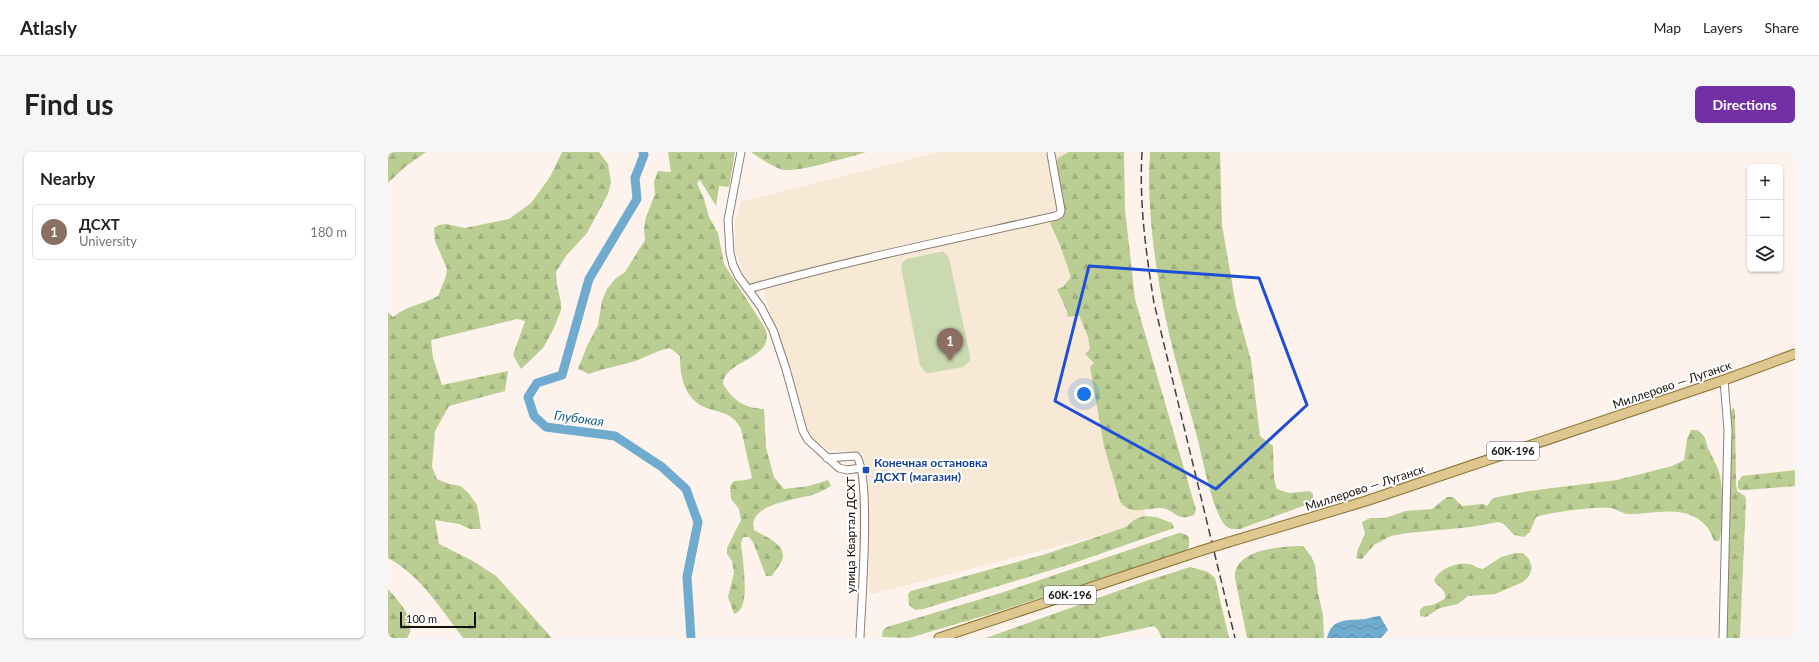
<!DOCTYPE html>
<meta charset="utf-8">
<style>
body{margin:0;font-family:Lato,sans-serif;background:#f6f6f6;color:#222}
.controls{position:absolute;right:12px;top:12px;display:grid;overflow:hidden;border-radius:6px;box-shadow:0 1px 3px #0004}
.controls button{width:36px;height:36px;display:grid;place-items:center;padding:0;border:0;border-bottom:1px solid #e0e0e0;background:#fff;color:#222;font:20px sans-serif}
.scale{position:absolute;left:12px;bottom:10px;width:76px;box-sizing:border-box;padding-left:4px;border:2px solid #16110d;border-top:0;font-size:11px;line-height:14px;white-space:nowrap;color:#16110d;-webkit-text-stroke:3px #fff;paint-order:stroke}
.you{position:absolute;left:696px;top:242px;width:14px;height:14px;margin:-10px;border:3px solid #fff;border-radius:50%;background:#1a73e8;box-shadow:0 0 0 6px #1a73e833}
.badge{display:grid;place-items:center;width:26px;height:26px;border-radius:50%;background:#7330a5;color:#fff;font-size:13px;font-weight:700}
.pin{position:absolute;translate:-50% -33px;filter:drop-shadow(0 1px 2px #0008)}
.pin::after{content:'';position:absolute;top:21px;width:14px;height:12px;background:inherit;clip-path:polygon(0 0,100% 0,50% 100%)}
.list{margin:0;padding:0;list-style:none}
h2{display:flex;justify-content:space-between;align-items:center;height:52px;margin:0;padding:0 16px;font-size:17px}
h2 small{font-size:13px;font-weight:400;color:#767676}
.list li{display:grid;grid-template-columns:26px 1fr auto;gap:12px;align-items:center;box-sizing:border-box;height:56px;margin:0 8px 8px;padding:0 8px;border:1px solid #e0e0e0;border-radius:6px}
.list b{display:block;font-size:15px;white-space:nowrap}
.list p{margin:0;font-size:13px;white-space:nowrap;color:#767676}
.list em{font-size:13px;font-style:normal;color:#767676}
.icon{flex:none;width:22px;height:22px;fill:none;stroke:currentColor;stroke-width:2;stroke-linecap:round;stroke-linejoin:round}
.map{position:relative;flex:none;width:1407px;height:486px;overflow:hidden;border-radius:6px}
header{display:flex;align-items:center;gap:24px;box-sizing:border-box;height:56px;padding:0 20px;background:#fff;border-bottom:1px solid #e0e0e0}
header strong{font-size:19px}
nav{display:flex;gap:22px;margin-inline-start:auto;font-size:14px}
.intro{display:flex;align-items:center;justify-content:space-between;box-sizing:border-box;height:96px;padding:0 24px}
h1{margin:0;font-size:28px}
.button{padding:10px 18px;border-radius:6px;background:#7330a5;color:#fff;font-size:14px;font-weight:700}
main{display:flex;gap:24px;padding:0 24px}
aside{flex:1;background:#fff;border-radius:6px;box-shadow:0 1px 3px #0004}
.map>svg:first-child{display:block}
.education{fill:#f7e9d6}
.forest{fill:url(#forest-firs)}
.garden{fill:#cad9af}
.water{fill:url(#water-waves)}
.lines{fill:none;stroke-linecap:round;stroke-linejoin:round}
.river{stroke:#6fabcf;stroke-width:9}
.minor-casing{stroke:#8d7e73;stroke-width:9}
.major-casing{stroke:#8a7032;stroke-width:11}
.minor{stroke:#fff;stroke-width:7}
.major{stroke:#dec890;stroke-width:9}
.rail{stroke:#46403b;stroke-width:1.5;stroke-dasharray:8 4;stroke-linecap:butt}
.major-bridge-casing{stroke:#8a7032;stroke-width:11;stroke-linecap:butt}
.major-bridge{stroke:#dec890;stroke-width:9}
.marked{fill:none;stroke:#1d4ed8;stroke-width:3;stroke-linejoin:round}
.transit-dot{fill:#1a4fb4;stroke:#fff;stroke-width:1.5}
.labels{text-anchor:middle;stroke-width:4;stroke-linejoin:round;paint-order:stroke}
.shield{fill:#fff;stroke:#5c5856;stroke-width:1}
.shield-label{font-size:11px;font-weight:bold;fill:#16110d}
.street-label{font-size:12px;fill:#16110d;stroke:#fff}
.transit-label{font-size:12px;font-weight:bold;fill:#164399;stroke:#fff;text-anchor:start}
.water-label{font-size:13px;font-style:italic;fill:#125c80;stroke:#fff}
</style>
<header>
<strong>Atlasly</strong>
<nav><a>Map</a><a>Layers</a><a>Share</a></nav>
</header>
<div class="intro"><h1>Find us</h1><a class="button">Directions</a></div>
<main>
<aside>
<h2>Nearby<small></small></h2>
<ul class="list">
<li><span class="badge" style="background:#8d6e63">1</span><div><b>ДСХТ</b><p>University</p></div><em>180 m</em></li>
</ul>
</aside>
<div class="map">
<svg width="1407" height="486" viewBox="0 0 1407 486">
<defs>
<pattern id="forest-firs" width="22" height="20" patternUnits="userSpaceOnUse"><rect width="22" height="20" fill="#bacd92"/><path d="M5 1l3.5 6h-7zM16 11l3.5 6h-7z" fill="#9faf7d"/></pattern>
<pattern id="water-waves" width="16" height="10" patternUnits="userSpaceOnUse"><rect width="16" height="10" fill="#6fabcf"/><path d="M0 5q4-4 8 0t8 0" fill="none" stroke="#5a8aa6"/></pattern>
</defs>
<rect width="100%" height="100%" fill="#fdf3ec"/>
<path class="education" d="M551 0H706L709 121 759 371 481 443 480 322 474 301 441 298 420 284 373 131 364 134 358 128 347 99V69L353 50Z"/>
<path class="forest" d="M0 0H38L17 15 0 31Z
M174 0H211L220 12 223 30 220 42 199 81 178 104 168 120 169 133 173 151V158L166 176 155 196 133 217 125 203 137 169 129 167 43 188 45 206 54 233 120 219 117 239 61 254 47 279 44 315 49 327 61 332 73 334 82 343 89 353 93 377H82L71 372 47 368 51 392 85 409 108 424 164 486H75C53 457 33 424 0 406V160L5 165C19 153 34 153 50 144L58 124 59 117 47 89 46 76 51 73 58 72 77 76 121 67 143 51 162 25Z
M280 0H347L341 35 331 34 328 54 312 28 309 31 316 47 321 65 330 81 336 112 377 176C389 208 336 207 335 232 346 249 356 256 376 257L378 296 386 325 396 337 421 334 440 328 443 334C438 337 433 340 427 342 410 348 359 351 366 378 376 384 400 393 394 408 392 413 387 419 384 424H378L365 390 361 385H355L353 391C354 404 362 450 351 459 350 460 347 462 346 462L340 445 346 421 344 409 339 402V396L353 368 351 357 343 347 342 334 346 329 358 328 364 326 353 277C343 257 328 262 312 253 295 242 292 222 292 204L282 196C269 198 259 205 247 209 231 214 216 216 201 222L190 217 199 194 210 173 214 149 219 137 227 127 237 120 257 88 256 76 258 65 267 42 266 30 270 19 283 20Z
M363 0H478C463 5 410 20 396 18 387 16 371 6 363 0Z
M681 0H736L737 57 747 147 806 351 808 358 806 363C789 371 786 356 772 356 758 356 741 364 732 349L716 294 702 215 706 211 697 202 702 197 700 185 691 163 680 165 679 159 669 137 675 135 683 125 672 93 662 71 675 65 676 60 669 10 670 6Z
M762 0H832L834 73 848 154 863 208 872 284 885 294 886 327 889 337 901 341 922 339 925 342V349L918 353 852 377C847 377 842 378 838 374 825 363 814 303 809 285 800 249 788 214 780 177 768 123 758 55 762 0Z
M1345 255 1347 259 1348 332 1349 339 1357 344 1358 347 1352 486H1337L1341 419 1342 262Z
M1303 278H1309C1320 285 1316 288 1321 298 1325 307 1330 314 1332 324 1335 335 1335 380 1331 389H1326C1324 384 1322 379 1319 375 1299 351 1267 362 1241 362 1233 362 1229 356 1221 356 1204 355 1163 360 1148 365L1142 380 1136 385 1126 383 1116 372 1110 370 1083 375 1020 381 1003 384 986 393 974 407 968 406 970 397 977 382 974 370 982 366H997L1018 359 1044 357 1059 345H1065L1074 354 1095 352 1099 354 1104 347 1110 345 1141 339 1229 328 1284 314 1296 308 1299 287Z
M1407 318V334L1358 338H1352L1350 336V330L1354 324Z
M756 364 768 365 784 371 786 376 683 412 535 457 527 458 521 453 520 442 523 439 658 402 738 375 746 368Z
M791 381C795 381 797 382 801 385V395L798 399 791 402 599 463 521 486 494 485 495 478 499 475 613 441Z
M915 394 923 404 927 413 930 441 935 463 936 486H859L847 426C845 397 894 394 915 394Z
M1127 401H1135L1141 407 1144 416 1141 424 1135 430 1107 442 1080 444 1070 452 1052 456 1038 465 1032 464V458L1036 454C1043 454 1051 451 1057 446 1058 437 1051 436 1046 429 1050 417 1068 410 1080 412 1086 412 1089 417 1095 417L1113 405Z
M802 415 820 420 827 426 841 486H774L770 478 766 474 711 486H598L755 430Z
M0 437C10 449 31 469 19 486H0Z"/>
<path class="garden" d="M552 100H556L561 106 582 204V209L575 215 541 221H538L532 213 513 115 515 110 519 107Z"/>
<path class="water" d="M992 464 1000 478 993 486H939C944 465 960 469 977 467 982 466 987 464 992 464Z"/>
<g class="lines">
<path class="river" d="M255 0 256 3 247 26 249 47 201 127 174 223 149 231 140 245 146 264 158 275 227 284 274 315 298 337 310 370 299 425 303 486"/>
<defs>
<path id="minor" d="M353 0 340 68 342 101 345 113 351 125 373 155 385 178 398 217 415 279 420 288 451 316 459 318 473 316
M360 137C462 108 566 87 668 64L672 62 673 58 663 2
M439 306 468 304C484 320 473 457 472 486
M1335 486 1340 278 1336 228"/>
<path id="major" d="M841 390 978 349 1336 228 1407 202
M551 486 812 399"/>
</defs>
<use href="#minor" class="minor-casing"/>
<use href="#major" class="major-casing"/>
<use href="#minor" class="minor"/>
<use href="#major" class="major"/>
<path class="rail" d="M754 0C751 51 758 101 766 151L847 486"/>
<defs>
<path id="major-bridge" d="M812 399 841 390"/>
</defs>
<use href="#major-bridge" class="major-bridge-casing"/>
<use href="#major-bridge" class="major-bridge"/>
</g>
<path class="marked" d="M701 114 871 126 919 253 828 337 667 249Z"/>
<rect class="transit-dot" x="474" y="314" width="8" height="8" rx="2"/>
<g class="labels">
<g class="shield">
<rect x="1099" y="290" width="52" height="18" rx="3"/>
<rect x="656" y="434" width="52" height="18" rx="3"/>
</g>
<g class="shield-label">
<text x="1125" y="303">60К-196</text>
<text x="682" y="447">60К-196</text>
</g>
<g class="street-label">
<text transform="translate(1284 233) rotate(-19)" y="4">Миллерово — Луганск</text>
<text transform="translate(977 336) rotate(-18)" y="4">Миллерово — Луганск</text>
<text transform="translate(463 383) rotate(-90)" y="4">улица Квартал ДСХТ</text>
</g>
<g class="transit-label">
<text x="486" y="315">Конечная остановка<tspan x="486" dy="14">ДСХТ (магазин)</tspan></text>
</g>
<g class="water-label">
<text transform="translate(191 266) rotate(8)" y="5">Глубокая</text>
</g>
</g>
</svg>
<div class="controls">
<button>+</button>
<button>−</button>
<button><svg class="icon" aria-label="layers" viewBox="0 0 24 24"><path d="M12 4l9 5-9 5-9-5zM3 14l9 5 9-5"/></svg></button>
</div>
<div class="scale">100 m</div>
<div class="you"></div>
<div class="pin badge" style="left:562px;top:209px;background:#8d6e63">1</div>
</div>
</main>
